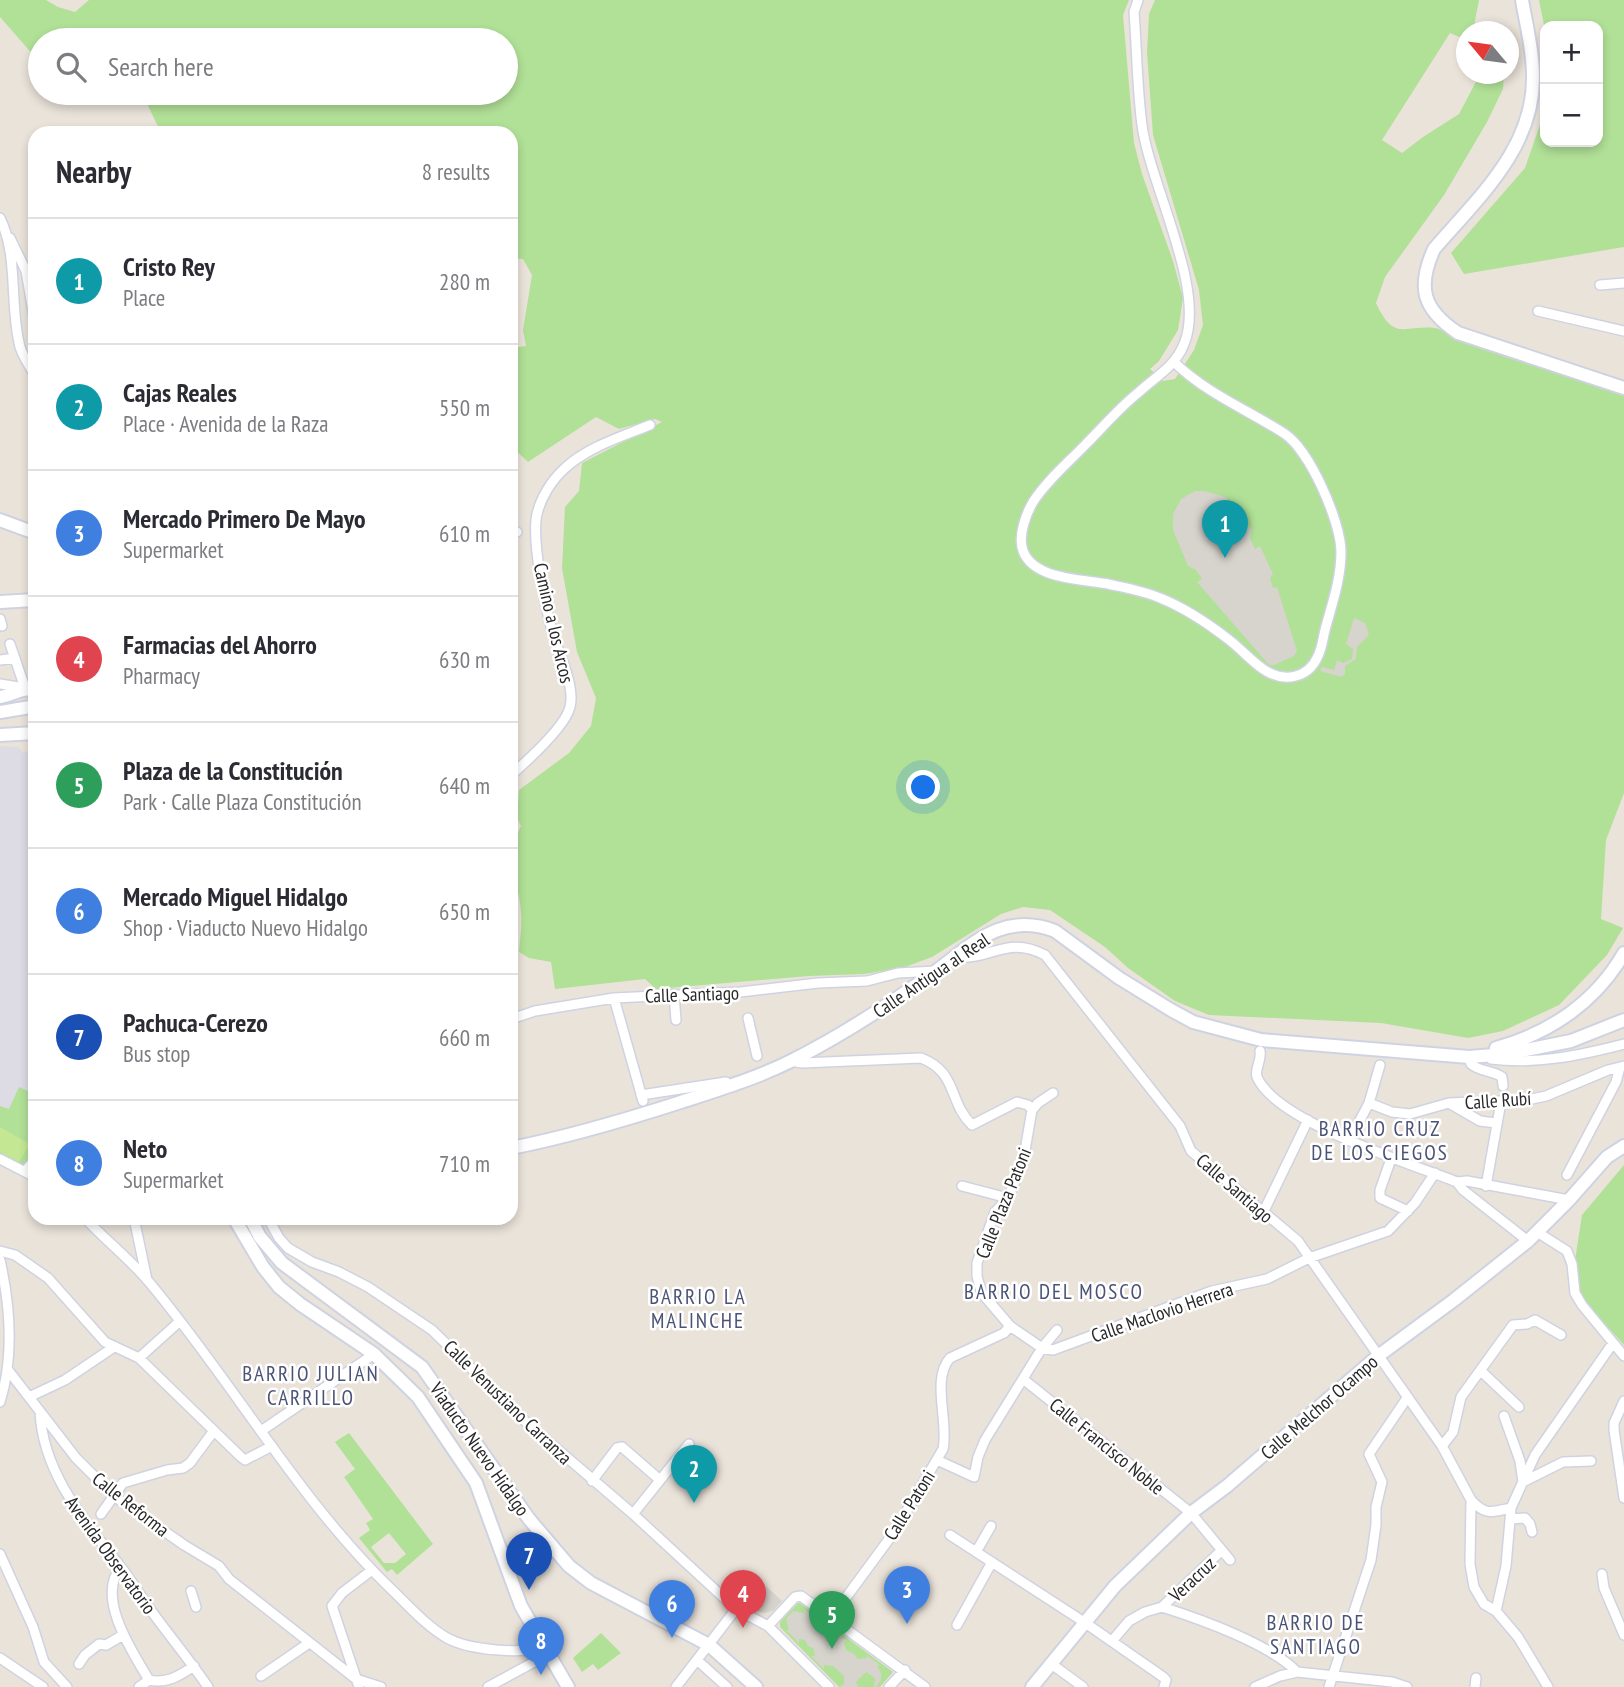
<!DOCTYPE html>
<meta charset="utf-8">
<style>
body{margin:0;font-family:"PT Sans Narrow",sans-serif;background:#f2f2f3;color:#2b2b33}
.controls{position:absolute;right:21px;top:21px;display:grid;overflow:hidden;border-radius:14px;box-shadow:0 4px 10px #0003}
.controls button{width:63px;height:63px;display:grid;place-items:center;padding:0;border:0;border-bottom:2px solid #e1e1e2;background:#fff;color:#2b2b33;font:35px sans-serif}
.compass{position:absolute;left:1456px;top:21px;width:63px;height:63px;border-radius:50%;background:#fff;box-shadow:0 4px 10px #0003;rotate:299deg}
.you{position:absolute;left:924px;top:788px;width:24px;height:24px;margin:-18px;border:5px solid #fff;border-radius:50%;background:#1a73e8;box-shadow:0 0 0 10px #1a73e833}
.badge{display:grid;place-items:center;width:46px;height:46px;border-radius:50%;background:#db2777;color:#fff;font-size:23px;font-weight:700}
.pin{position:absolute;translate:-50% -58px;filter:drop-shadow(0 2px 4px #0008)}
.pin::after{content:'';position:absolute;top:37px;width:24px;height:21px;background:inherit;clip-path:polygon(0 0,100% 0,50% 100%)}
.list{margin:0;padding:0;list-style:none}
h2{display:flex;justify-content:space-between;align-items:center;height:91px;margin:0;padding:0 28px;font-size:30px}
h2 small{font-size:23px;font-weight:400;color:#7c7c81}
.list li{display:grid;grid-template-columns:46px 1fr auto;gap:21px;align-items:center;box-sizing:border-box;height:126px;padding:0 28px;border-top:2px solid #e1e1e2}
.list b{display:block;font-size:26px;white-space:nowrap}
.list p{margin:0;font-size:23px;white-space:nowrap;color:#7c7c81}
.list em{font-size:23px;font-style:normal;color:#7c7c81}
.icon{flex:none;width:38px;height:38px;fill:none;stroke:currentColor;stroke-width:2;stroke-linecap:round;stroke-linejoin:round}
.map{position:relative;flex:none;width:1624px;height:1687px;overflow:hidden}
.search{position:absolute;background:#fff;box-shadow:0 4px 10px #0003;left:28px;top:28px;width:490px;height:77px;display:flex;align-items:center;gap:18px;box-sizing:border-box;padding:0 24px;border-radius:38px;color:#7c7c81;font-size:26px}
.panel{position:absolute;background:#fff;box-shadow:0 4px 10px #0003;left:28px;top:126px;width:490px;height:1099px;border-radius:21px}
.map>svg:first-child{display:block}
.industrial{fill:#dddbe3}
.green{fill:#b1e097;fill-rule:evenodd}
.pitch{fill:#c4e793}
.plaza{fill:#d7d3cd}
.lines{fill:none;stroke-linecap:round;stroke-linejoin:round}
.minor-casing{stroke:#cfd3e1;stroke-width:12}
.tertiary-casing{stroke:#cfd3e1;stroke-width:16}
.secondary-casing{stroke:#cfd3e1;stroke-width:16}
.minor{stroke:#fff;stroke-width:9}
.tertiary{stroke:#fff;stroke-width:12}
.secondary{stroke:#fff;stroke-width:12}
.labels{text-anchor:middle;stroke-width:5;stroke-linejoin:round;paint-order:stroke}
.street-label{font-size:19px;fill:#282828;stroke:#fff}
.neighbourhood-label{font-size:21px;letter-spacing:2px;fill:#4a5377;stroke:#fff}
</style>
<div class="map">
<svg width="1624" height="1687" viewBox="0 0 1624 1687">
<rect width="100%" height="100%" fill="#eae3da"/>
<path class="industrial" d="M0 746 19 747 22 753 35 748V812L31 816 35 820V1147L0 1127Z"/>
<path class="green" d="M0 0H46L58 7 75 12 89 0H1129L1123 15 1134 143 1142 174 1173 261 1183 298 1178 330 1159 361 1150 369 1163 381 1175 379 1194 350 1203 325 1199 290 1153 135 1147 52 1149 14 1155 0H1479L1473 31 1466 32V40L1450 33 1382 140 1402 153 1423 137 1459 114 1480 74H1504L1503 89 1487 122 1444 195 1385 277 1376 303C1394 342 1404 325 1435 328 1442 329 1449 335 1455 339L1624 396V793L1606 840 1601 919 1623 928 1607 955 1559 1005 1503 1031 1468 1038 1381 1023 1209 1015 1175 1001 1128 968 1105 947 1050 910 1023 907 1001 914 932 957 905 967 864 974 809 976 656 989 645 979 555 989 551 962 529 958 519 952C520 939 522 926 521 913 519 876 502 863 521 826L517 818 519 790 569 753 591 726 596 698 577 652 562 568 565 507 579 491 582 463 662 422 655 419 619 429 596 417 528 462 511 446V348L526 346 523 330 532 275 523 259 511 258V133H161L142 93H506V40H40V57H35L0 17Z
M1539 0H1624V247L1464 274 1451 253 1525 168 1545 110V142H1598V26H1545V30Z
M19 1087 35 1094V1155L24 1167 0 1153V1106L9 1109Z
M1624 1165V1345L1571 1286 1582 1215Z
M349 1433 433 1544 397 1575 392 1569 387 1572 359 1538 370 1530 366 1523 373 1519 344 1477 355 1469 335 1442ZM389 1533 406 1554 395 1563H384L371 1547Z
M798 1603H800L893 1672 880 1687H839L780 1627V1622Z
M601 1633 621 1653 598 1670 593 1664 582 1672 573 1658Z"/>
<path class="pitch" d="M0 1127 30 1144 19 1162 0 1152Z"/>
<path class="plaza" d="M1195 491H1204L1225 497 1243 517 1251 530 1250 538 1255 549 1260 546 1273 574 1270 578 1273 588 1277 587 1297 651 1294 656 1274 665H1269L1197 582 1202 579 1196 570 1188 566 1173 530V514L1181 499Z
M1354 618 1365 623 1369 635 1357 647 1356 659 1345 666V674L1341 677 1320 671 1322 667 1334 670 1337 660 1343 663 1352 659 1353 649 1346 644Z
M752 1573 782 1601 774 1610 765 1613 751 1610 731 1597Z
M804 1609 818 1620H814L816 1626 822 1628 826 1634H833L832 1630 847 1641 844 1642 846 1650 854 1654 858 1659 867 1658 866 1655 880 1665 877 1666 881 1673V1680L876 1687H874L875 1678 866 1672 856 1682 858 1687H842L840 1685H844V1676L833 1666 824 1665V1669L811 1656H815L814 1649 808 1646 805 1640 799 1639V1643L786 1630H789L786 1619 793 1611 805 1613Z"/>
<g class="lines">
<defs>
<path id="minor" d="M1138 0 1134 12C1137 50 1137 88 1142 125 1150 185 1207 290 1184 344 1175 367 1156 376 1139 392 1120 407 1104 426 1087 443 1069 462 1047 480 1033 502 1026 514 1019 533 1022 547 1029 580 1083 579 1108 584 1126 588 1144 591 1160 598 1185 608 1206 622 1228 639 1240 648 1250 660 1263 669 1283 683 1308 679 1318 656 1322 648 1323 638 1325 630 1332 604 1341 579 1341 552 1341 522 1310 451 1285 434 1248 410 1207 394 1174 362
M0 218C19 257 9 305 20 347 23 357 30 366 35 376
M10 238 26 271 35 323
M1600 285 1624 283
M1538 311 1624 331
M511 532H517
M0 619 2 626
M0 660 15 658
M0 684 25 688 10 644
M511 775C527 761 565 727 570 707 575 687 561 659 555 640 546 613 531 540 537 514 541 497 552 480 564 469 587 447 621 437 650 425
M956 957C992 960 1007 935 1045 955L1180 1126 1191 1151 1298 1241 1442 1446 1471 1500 1470 1564 1474 1587 1484 1604 1496 1611 1518 1637 1548 1687
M674 994 676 1020
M614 998 643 1101
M748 1018 757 1056
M511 1019 535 1011 614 998 740 992 818 983 867 981 898 973 936 971
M1260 1051C1262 1061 1254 1069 1257 1077 1276 1122 1412 1164 1457 1182L1467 1181 1569 1200
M1474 1057H1469L1471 1064C1480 1072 1492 1070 1502 1077L1503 1086
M1491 1059C1536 1065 1581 1055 1624 1044
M790 1061 802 1063 921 1058C958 1072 948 1102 972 1125L1017 1102 1028 1105 1032 1110
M641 1095 726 1082
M1369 1103 1392 1112 1410 1114 1449 1103 1527 1100 1546 1096 1608 1070 1624 1066
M1449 1103 1480 1121 1496 1123
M1032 1110 1023 1162 1008 1198 995 1212 977 1263V1276L981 1292 1010 1326 1042 1348 1053 1350 1212 1291 1267 1279 1309 1258 1388 1231 1415 1203 1435 1173
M1032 1110 1038 1103 1053 1093
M1349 1141 1369 1103 1380 1065
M0 1159 35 1177
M1391 1159 1380 1190V1198L1408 1211
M25 1171 35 1160
M1567 1175 1616 1082 1620 1067
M1457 1182 1463 1190 1528 1241
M962 1186 1008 1198
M1486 1186 1501 1102
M1263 1213 1308 1120
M85 1218C105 1240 130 1259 149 1282 233 1382 297 1498 391 1589 408 1605 426 1626 447 1638 469 1650 522 1655 545 1646
M134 1218 147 1280
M268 1218 279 1238 288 1248 312 1262 339 1272 368 1287 432 1330 528 1424 633 1514 736 1609 768 1626 829 1687
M1537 1232 1567 1251 1572 1264 1575 1293 1582 1305 1624 1356
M0 1251 15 1255 48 1278 105 1342 139 1358 241 1457 245 1460 272 1446
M0 1260C10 1305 14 1357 0 1402
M139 1358 179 1322
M8 1370 76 1458 114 1496 184 1545 219 1566 229 1579 356 1679 381 1687
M1481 1371 1519 1407
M1023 1379 1191 1513 1230 1560
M29 1397 65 1380 114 1347
M1624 1401 1614 1423V1430L1624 1498
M40 1412C43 1473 84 1520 120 1566 130 1578 138 1592 147 1605 167 1633 189 1659 208 1687
M1504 1416 1520 1461 1523 1482 1563 1462 1591 1461
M261 1431 374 1354
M1442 1446 1453 1432 1461 1397 1513 1325 1527 1324 1535 1320 1561 1335
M937 1460 974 1477 978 1457 985 1440 1042 1348 1057 1330
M592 1481 617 1448 622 1447 660 1480
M1471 1500C1486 1516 1491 1512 1511 1508
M101 1514 123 1483 167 1470 183 1468 190 1463 213 1432
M633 1514 689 1444
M1510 1519 1525 1518 1530 1524 1532 1532
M950 1535 1084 1622 1163 1677 1166 1680 1164 1687
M976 1552 991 1526
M0 1554 33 1627 44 1662 67 1687
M121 1567C95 1597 133 1653 149 1680
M1602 1574 1604 1588 1624 1635
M191 1591 196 1607
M1162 1607C1200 1619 1270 1644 1297 1672
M1496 1611 1506 1566 1511 1508 1535 1455 1613 1343
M831 1618 895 1531 943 1449C949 1422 931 1379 950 1358L1004 1333 1010 1326
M957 1625 992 1562
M768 1626 795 1597 801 1596 925 1687
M1112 1641 1129 1621 1145 1612 1162 1607 1221 1551
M0 1658 43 1687
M697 1660 727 1687
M1050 1663 1083 1687
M79 1664 85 1655 99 1644 106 1645 123 1635
M261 1676 309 1643
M139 1687 149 1680C167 1684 179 1676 194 1666
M359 1687 332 1606 342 1593 372 1570
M488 1687 549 1654
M676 1687 736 1609
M889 1687 905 1670
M1255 1687 1280 1676 1297 1672 1392 1682 1407 1687
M1329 1687 1371 1560 1376 1525V1507L1382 1482 1369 1454 1407 1398
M1475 1687 1476 1678"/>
<path id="tertiary" d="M234 1218 263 1267 279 1287 300 1304 374 1354 418 1397 476 1483 521 1606 568 1687
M1032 1687 1115 1586 1191 1513 1227 1486 1378 1356 1454 1300 1528 1241 1569 1200 1607 1157 1624 1146"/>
<path id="secondary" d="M1522 0C1526 24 1533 50 1533 75 1535 147 1478 198 1434 249 1417 287 1422 309 1458 333L1624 388
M0 520 35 533
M0 602 35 600
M0 697C13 695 22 687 35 690
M0 712 30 707 35 703
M0 735 35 733
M1496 1048C1550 1033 1596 1002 1624 953
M511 1148C568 1137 625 1120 681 1102 718 1090 757 1078 791 1061 841 1036 887 1006 932 974 972 945 1002 911 1055 931L1119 978 1171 1010 1193 1022 1261 1040 1469 1057 1506 1054 1571 1041 1624 1020
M250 1218 260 1237 282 1263 422 1367 529 1519 569 1566 591 1583 709 1645 756 1687"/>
</defs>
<use href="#minor" class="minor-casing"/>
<use href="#tertiary" class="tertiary-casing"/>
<use href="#secondary" class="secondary-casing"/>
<use href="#minor" class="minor"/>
<use href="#tertiary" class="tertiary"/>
<use href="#secondary" class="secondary"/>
</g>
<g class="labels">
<g class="street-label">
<text transform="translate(554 623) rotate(77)" y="7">Camino a los Arcos</text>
<text transform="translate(931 975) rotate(-34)" y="7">Calle Antigua al Real</text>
<text transform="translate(692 994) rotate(-2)" y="7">Calle Santiago</text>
<text transform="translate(1498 1100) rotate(-4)" y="7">Calle Rubí</text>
<text transform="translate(1235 1188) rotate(41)" y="7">Calle Santiago</text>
<text transform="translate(1003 1203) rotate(-68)" y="7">Calle Plaza Patoni</text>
<text transform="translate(1162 1312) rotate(-19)" y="7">Calle Maclovio Herrera</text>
<text transform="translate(508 1402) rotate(44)" y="7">Calle Venustiano Carranza</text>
<text transform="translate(1319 1407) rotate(-41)" y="7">Calle Melchor Ocampo</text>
<text transform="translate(1107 1446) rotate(39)" y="7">Calle Francisco Noble</text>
<text transform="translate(480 1449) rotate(55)" y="7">Viaducto Nuevo Hidalgo</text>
<text transform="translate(131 1504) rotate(38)" y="7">Calle Reforma</text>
<text transform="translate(909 1505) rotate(-58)" y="7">Calle Patoni</text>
<text transform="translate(111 1555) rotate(54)" y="7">Avenida Observatorio</text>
<text transform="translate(1192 1579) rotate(-43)" y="7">Veracruz</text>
</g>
<g class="neighbourhood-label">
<text x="1380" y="1136">BARRIO CRUZ<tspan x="1380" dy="24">DE LOS CIEGOS</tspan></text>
<text x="1054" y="1299">BARRIO DEL MOSCO</text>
<text x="698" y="1304">BARRIO LA<tspan x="698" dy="24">MALINCHE</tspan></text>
<text x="311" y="1381">BARRIO JULIAN<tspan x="311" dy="24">CARRILLO</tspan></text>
<text x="1316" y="1630">BARRIO DE<tspan x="1316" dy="24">SANTIAGO</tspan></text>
</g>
</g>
</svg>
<div class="controls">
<button>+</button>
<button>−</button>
</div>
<svg class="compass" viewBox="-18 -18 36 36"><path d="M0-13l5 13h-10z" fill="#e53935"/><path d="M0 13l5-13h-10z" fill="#7c7c81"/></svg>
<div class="you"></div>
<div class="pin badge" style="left:1225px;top:558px;background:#0f9aa8">1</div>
<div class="pin badge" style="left:694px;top:1503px;background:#0f9aa8">2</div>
<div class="pin badge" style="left:907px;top:1624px;background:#3f7fe0">3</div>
<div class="pin badge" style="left:743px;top:1628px;background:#e0444e">4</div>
<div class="pin badge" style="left:832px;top:1649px;background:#2e9e5b">5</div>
<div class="pin badge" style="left:672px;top:1638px;background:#3f7fe0">6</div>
<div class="pin badge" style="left:529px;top:1590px;background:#1a4fb4">7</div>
<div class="pin badge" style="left:541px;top:1675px;background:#3f7fe0">8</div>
<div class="search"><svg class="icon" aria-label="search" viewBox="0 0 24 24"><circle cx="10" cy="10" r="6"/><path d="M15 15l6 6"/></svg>Search here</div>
<section class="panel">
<h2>Nearby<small>8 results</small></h2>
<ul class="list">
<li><span class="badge" style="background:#0f9aa8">1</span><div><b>Cristo Rey</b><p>Place</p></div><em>280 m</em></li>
<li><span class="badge" style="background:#0f9aa8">2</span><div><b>Cajas Reales</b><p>Place · Avenida de la Raza</p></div><em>550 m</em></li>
<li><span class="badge" style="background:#3f7fe0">3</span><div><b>Mercado Primero De Mayo</b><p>Supermarket</p></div><em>610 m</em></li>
<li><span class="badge" style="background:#e0444e">4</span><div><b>Farmacias del Ahorro</b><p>Pharmacy</p></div><em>630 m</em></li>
<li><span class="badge" style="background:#2e9e5b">5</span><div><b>Plaza de la Constitución</b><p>Park · Calle Plaza Constitución</p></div><em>640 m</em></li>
<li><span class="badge" style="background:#3f7fe0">6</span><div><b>Mercado Miguel Hidalgo</b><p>Shop · Viaducto Nuevo Hidalgo</p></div><em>650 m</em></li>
<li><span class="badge" style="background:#1a4fb4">7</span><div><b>Pachuca-Cerezo</b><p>Bus stop</p></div><em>660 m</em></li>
<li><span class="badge" style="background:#3f7fe0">8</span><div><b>Neto</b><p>Supermarket</p></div><em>710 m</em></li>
</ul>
</section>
</div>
